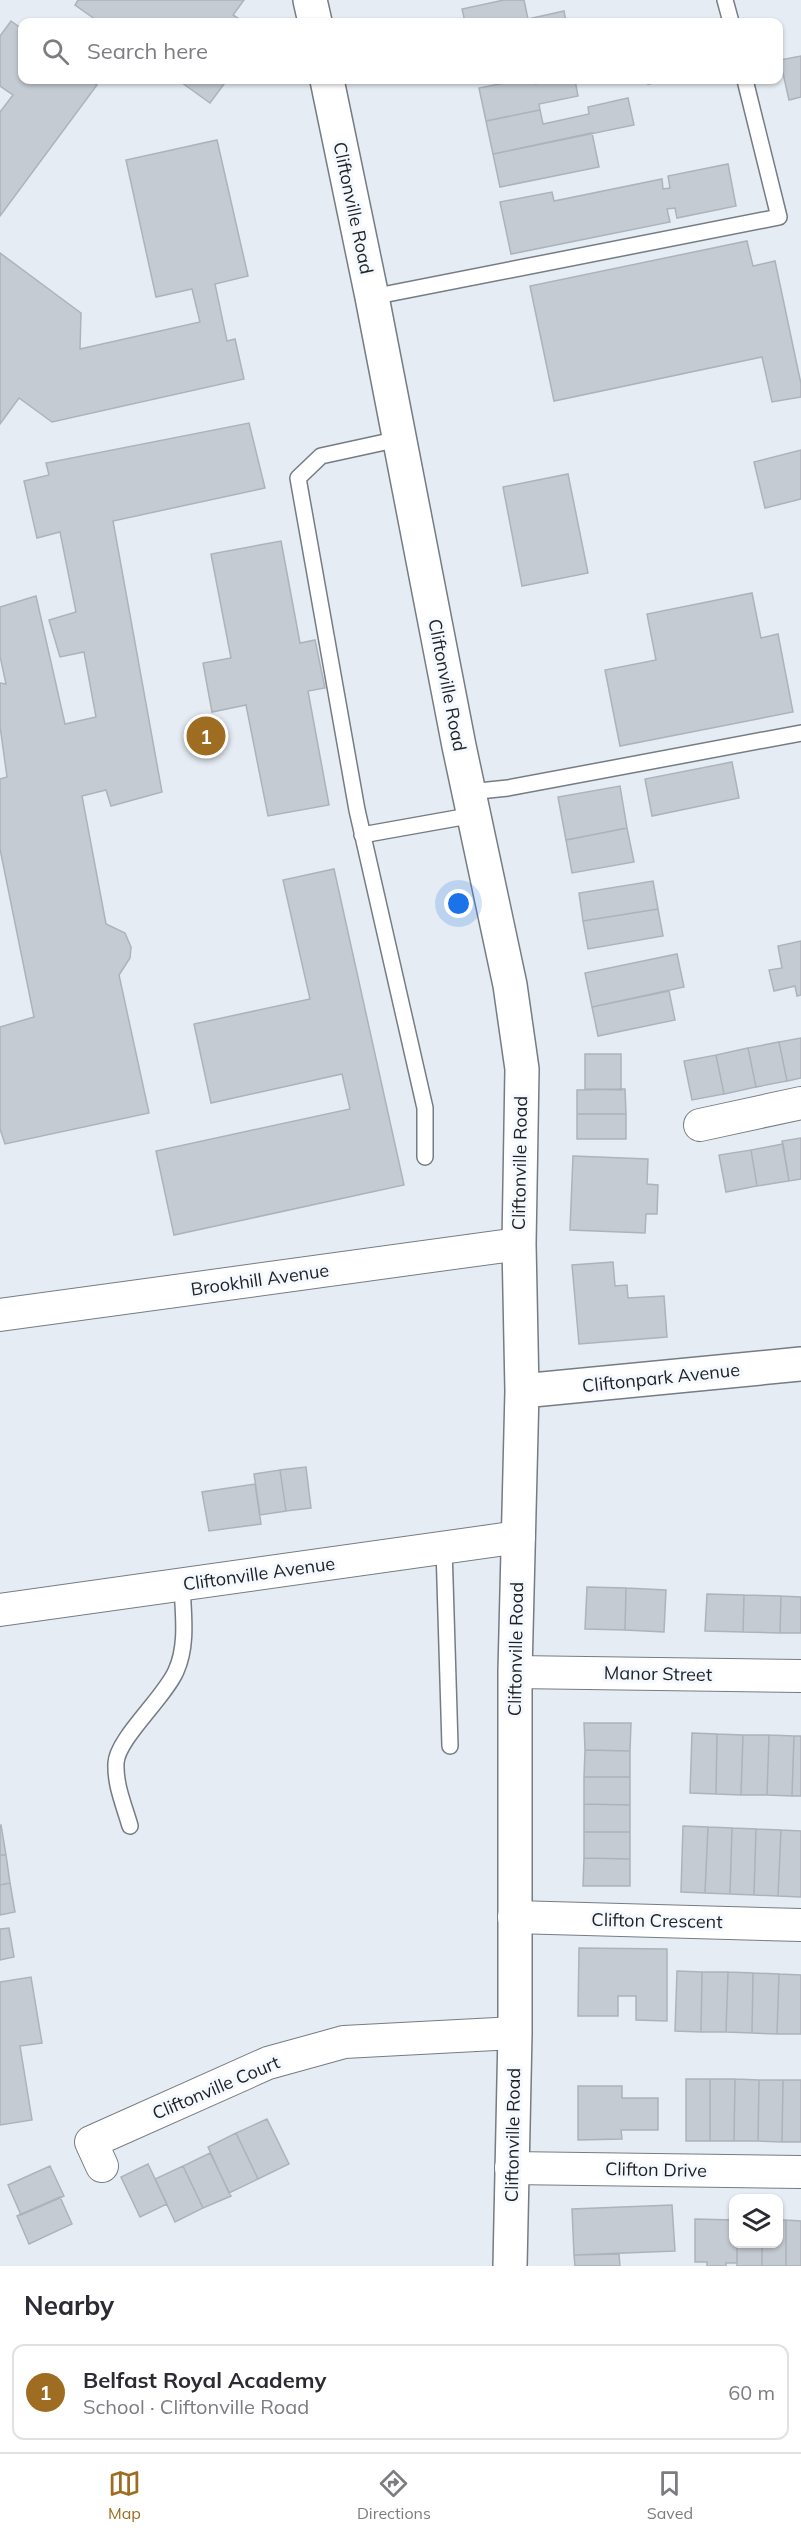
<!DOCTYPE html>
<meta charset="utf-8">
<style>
body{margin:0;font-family:Mulish,sans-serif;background:#f7f7f7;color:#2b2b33}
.controls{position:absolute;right:18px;bottom:18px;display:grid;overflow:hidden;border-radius:12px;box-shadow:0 2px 4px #0004}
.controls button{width:54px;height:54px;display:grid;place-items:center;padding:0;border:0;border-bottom:2px solid #e1e1e2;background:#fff;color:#2b2b33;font:30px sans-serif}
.you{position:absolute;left:459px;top:904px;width:21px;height:21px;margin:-15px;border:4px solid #fff;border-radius:50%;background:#1a73e8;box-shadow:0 0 0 9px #1a73e833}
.badge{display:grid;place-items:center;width:39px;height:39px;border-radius:50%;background:#9e6d21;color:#fff;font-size:20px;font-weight:700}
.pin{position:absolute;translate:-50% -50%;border:3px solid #fff;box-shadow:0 2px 6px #0006}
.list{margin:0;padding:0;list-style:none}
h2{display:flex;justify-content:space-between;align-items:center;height:78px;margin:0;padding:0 24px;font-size:26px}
h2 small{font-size:20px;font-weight:400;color:#7c7c81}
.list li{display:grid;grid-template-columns:39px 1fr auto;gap:18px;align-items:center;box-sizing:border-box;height:96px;margin:0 12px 12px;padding:0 12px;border:2px solid #e1e1e2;border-radius:12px}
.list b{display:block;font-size:22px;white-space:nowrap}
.list p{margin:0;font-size:20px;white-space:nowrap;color:#7c7c81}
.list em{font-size:20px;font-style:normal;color:#7c7c81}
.icon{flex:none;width:33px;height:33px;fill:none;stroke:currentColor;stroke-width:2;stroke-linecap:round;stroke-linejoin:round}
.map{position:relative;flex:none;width:801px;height:2266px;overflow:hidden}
.search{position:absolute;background:#fff;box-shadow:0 2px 4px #0004;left:18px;right:18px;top:18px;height:66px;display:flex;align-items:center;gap:15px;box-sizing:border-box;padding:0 21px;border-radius:12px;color:#7c7c81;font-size:22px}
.sheet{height:186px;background:#fff}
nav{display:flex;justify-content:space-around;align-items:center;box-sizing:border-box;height:84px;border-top:2px solid #e1e1e2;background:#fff;font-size:16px;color:#7c7c81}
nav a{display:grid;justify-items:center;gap:3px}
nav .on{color:#9e6d21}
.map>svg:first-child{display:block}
.building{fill:#c5cbd3;stroke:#adb3ba;stroke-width:1.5}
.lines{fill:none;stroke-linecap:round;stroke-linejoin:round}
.service-casing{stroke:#767c83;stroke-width:18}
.minor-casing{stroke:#767c83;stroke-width:34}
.tertiary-casing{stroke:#767c83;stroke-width:36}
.service{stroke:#fff;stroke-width:15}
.minor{stroke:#fff;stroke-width:32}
.tertiary{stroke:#fff;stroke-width:33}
.labels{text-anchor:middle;stroke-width:6;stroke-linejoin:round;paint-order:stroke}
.street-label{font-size:18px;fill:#1e2023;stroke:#f4f9ff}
</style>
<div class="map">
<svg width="801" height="2266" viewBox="0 0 801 2266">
<rect width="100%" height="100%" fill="#e5ecf3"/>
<path class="building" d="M78 0H244L233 15 244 22H99L75 5Z
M504 0H524L528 19 564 11 566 22H465L462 9Z
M11 21 22 29V80H89L97 85 0 216V112L13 95 0 86V36Z
M801 56V97L789 100 780 60Z
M178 80H227L210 103Z
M520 80H534L535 84 557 80H575L578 96 539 104 540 110 486 121 479 88Z
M647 80H668L648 84Z
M628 98 634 125 493 154 486 121 540 110 543 124 589 114 588 107Z
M592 133 599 167 500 187 493 154Z
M217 140 248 276 215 284 227 341 235 339 244 379 52 422 19 398 0 424V253L81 313 80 349 200 322 192 289 156 297 126 160Z
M728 164 736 206 677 218 675 208 667 209 670 222 511 254 500 202 552 192 554 201 662 179 663 189 670 188 668 176Z
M747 241 753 266 775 261 801 384V397L772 402 762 357 554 401 530 286Z
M249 423 265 488 113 521 162 792 111 806 106 790 82 796 106 924 125 933 131 947 130 958 119 975 149 1113 5 1144 0 1129V1027L34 1017 0 849V779L7 777 0 726V683L6 684 0 656V607L36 596 65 724 96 717 84 652 60 657 49 620 76 612 60 532 37 538 24 481 49 475 46 463Z
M801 450V499L765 508 754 462Z
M568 474 588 573 522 586 503 487Z
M281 541 300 643 315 640 325 688 308 691 329 805 268 816 246 705 212 712 203 663 231 658 211 554Z
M752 593 761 638 778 634 793 712 620 746 605 670 656 660 647 614Z
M732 762 739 798 652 816 645 779Z
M620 786 627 828 566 840 558 797Z
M627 828 634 862 572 873 566 840Z
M334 869 404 1185 174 1235 156 1151 350 1109 342 1074 211 1103 194 1024 310 999 283 880Z
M653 881 658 909 583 921 579 893Z
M658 909 663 936 588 949 583 921Z
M801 941V995L797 996 795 986 774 991 769 970 782 968 778 946Z
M677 954 684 987 592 1007 585 973Z
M669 991 675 1020 598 1036 592 1007Z
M801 1038V1078L787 1081 779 1042Z
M779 1042 787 1081 756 1087 748 1048Z
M748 1048 756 1087 724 1094 716 1055Z
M585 1054H621V1090L585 1089Z
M716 1055 724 1094 692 1100 684 1061Z
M625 1089 626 1114H577V1090Z
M577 1114H626V1139H577Z
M801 1138V1179L789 1181 782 1141Z
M783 1144 789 1181 757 1186 751 1150Z
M751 1150 757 1186 726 1192 719 1155Z
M573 1156 648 1159 647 1184 658 1185 657 1214H646L645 1233 570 1230Z
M613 1262 615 1286 627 1285 628 1298 664 1296 667 1337 579 1344 572 1265Z
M306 1467 311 1508 286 1511 280 1470Z
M280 1470 286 1511 260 1515 254 1474Z
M255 1484 261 1524 209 1531 202 1492Z
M587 1587 626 1588 625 1630 585 1629Z
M626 1588 666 1590 664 1632 625 1630Z
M707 1594 744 1595 743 1632 705 1631Z
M744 1595 781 1596 780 1633 743 1632Z
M781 1596 801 1597V1633H780Z
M584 1723H631L630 1751 585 1750Z
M692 1733 717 1734 716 1794 690 1793Z
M717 1734 743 1735 741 1795 716 1794Z
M743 1735H769L767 1795H741Z
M769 1735 794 1736 792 1796 767 1795Z
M794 1736H801V1796H792Z
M585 1750 630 1751V1777H584Z
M584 1777H630V1805L584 1804Z
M584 1804 630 1805V1832H584Z
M1 1825 6 1855H0V1826Z
M683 1826 708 1827 705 1893 681 1892Z
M708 1827 732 1828 730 1894 705 1893Z
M732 1828 756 1829 754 1895 730 1894Z
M756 1829 781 1830 778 1896 754 1895Z
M781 1830 801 1831V1897L778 1896Z
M584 1832H630V1859L584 1858Z
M0 1855H6L10 1883 0 1885Z
M584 1858 630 1859V1886H583Z
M10 1883 15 1912 0 1915V1885Z
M9 1928 14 1957 0 1960V1929Z
M579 1948 667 1949V2021L636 2020V1996H618V2016H578Z
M677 1971 702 1972 701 2032 675 2031Z
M702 1972H728L726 2032H701Z
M728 1972 753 1973 752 2033 726 2032Z
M753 1973 779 1974 777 2034 752 2033Z
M779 1974 801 1975V2034H777Z
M31 1977 42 2043 20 2046 32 2120 0 2125V1982Z
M686 2079H710V2141H686Z
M710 2079H735L734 2141H710Z
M735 2079 759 2080 758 2141H734Z
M759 2080H783L782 2142 758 2141Z
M783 2080H801V2142H782Z
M578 2086H622V2098H658V2130H621L622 2139 578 2140Z
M267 2119 289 2164 258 2179 236 2133Z
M236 2133 258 2179 229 2193 208 2147Z
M210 2153 231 2196 203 2208 183 2166Z
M148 2164 167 2204 140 2217 121 2177Z
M50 2166 64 2196 21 2215 8 2185Z
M183 2166 203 2208 175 2222 155 2179Z
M60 2197 72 2224 29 2244 17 2216Z
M672 2205 675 2251 574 2255 572 2209Z
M695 2219 734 2220V2244H737V2263H726V2266H707V2262H695Z
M778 2220H786V2266H762V2244H778Z
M786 2220 801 2221V2266H786Z
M737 2244H762V2266H737Z
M619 2254 620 2266H575L574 2255Z"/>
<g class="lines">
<defs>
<path id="service" d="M725 0 731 22
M372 297 779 217 745 80
M399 439 321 456 298 478 357 810 425 1108V1157
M469 792 508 788 801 733
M362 835 474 815
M444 1548 450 1746
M130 1826C124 1805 115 1785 116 1763 117 1739 165 1697 176 1671 188 1645 183 1613 182 1585"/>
<path id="minor" d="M700 1125 801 1103
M0 1315 519 1244
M0 1610 519 1537
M515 1672 801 1676
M514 1917 801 1925
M102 2166 91 2142 268 2063 344 2042 515 2033
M511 2168 801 2172"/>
<path id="tertiary" d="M310 0 315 22
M327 80 372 297 459 746 510 985 522 1069 519 1244 522 1391 515 1672V2033L510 2266
M522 1391 801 1364"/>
</defs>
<use href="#service" class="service-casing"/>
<use href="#minor" class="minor-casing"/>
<use href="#tertiary" class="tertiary-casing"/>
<use href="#service" class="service"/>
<use href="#minor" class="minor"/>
<use href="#tertiary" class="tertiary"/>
</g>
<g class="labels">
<g class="street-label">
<text transform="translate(353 208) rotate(78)" y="6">Cliftonville Road</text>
<text transform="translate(447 685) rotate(79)" y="6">Cliftonville Road</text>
<text transform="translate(520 1163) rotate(-89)" y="6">Cliftonville Road</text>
<text transform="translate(260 1280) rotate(-8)" y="6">Brookhill Avenue</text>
<text transform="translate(661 1378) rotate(-6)" y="6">Cliftonpark Avenue</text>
<text transform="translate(259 1574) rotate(-8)" y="6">Cliftonville Avenue</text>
<text transform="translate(516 1649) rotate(-89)" y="6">Cliftonville Road</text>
<text transform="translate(658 1674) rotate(1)" y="6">Manor Street</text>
<text transform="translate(657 1921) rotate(1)" y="6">Clifton Crescent</text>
<text transform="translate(216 2088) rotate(-23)" y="6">Cliftonville Court</text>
<text transform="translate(513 2135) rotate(-89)" y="6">Cliftonville Road</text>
<text transform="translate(656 2170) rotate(1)" y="6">Clifton Drive</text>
</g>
</g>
</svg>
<div class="controls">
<button><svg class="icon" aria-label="layers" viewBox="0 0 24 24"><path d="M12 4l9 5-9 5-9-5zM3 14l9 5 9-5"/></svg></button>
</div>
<div class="you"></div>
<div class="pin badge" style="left:206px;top:736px">1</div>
<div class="search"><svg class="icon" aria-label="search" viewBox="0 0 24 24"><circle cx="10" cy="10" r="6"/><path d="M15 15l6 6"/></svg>Search here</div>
</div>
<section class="sheet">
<h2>Nearby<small></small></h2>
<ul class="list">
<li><span class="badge">1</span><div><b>Belfast Royal Academy</b><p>School · Cliftonville Road</p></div><em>60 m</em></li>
</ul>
</section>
<nav>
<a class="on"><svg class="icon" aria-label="map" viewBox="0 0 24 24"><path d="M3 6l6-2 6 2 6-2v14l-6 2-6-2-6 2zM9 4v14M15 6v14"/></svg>Map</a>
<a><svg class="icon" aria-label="directions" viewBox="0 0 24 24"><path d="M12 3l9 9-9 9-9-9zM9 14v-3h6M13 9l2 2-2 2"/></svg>Directions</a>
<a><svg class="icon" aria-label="saved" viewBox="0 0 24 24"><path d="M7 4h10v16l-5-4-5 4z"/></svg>Saved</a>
</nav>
